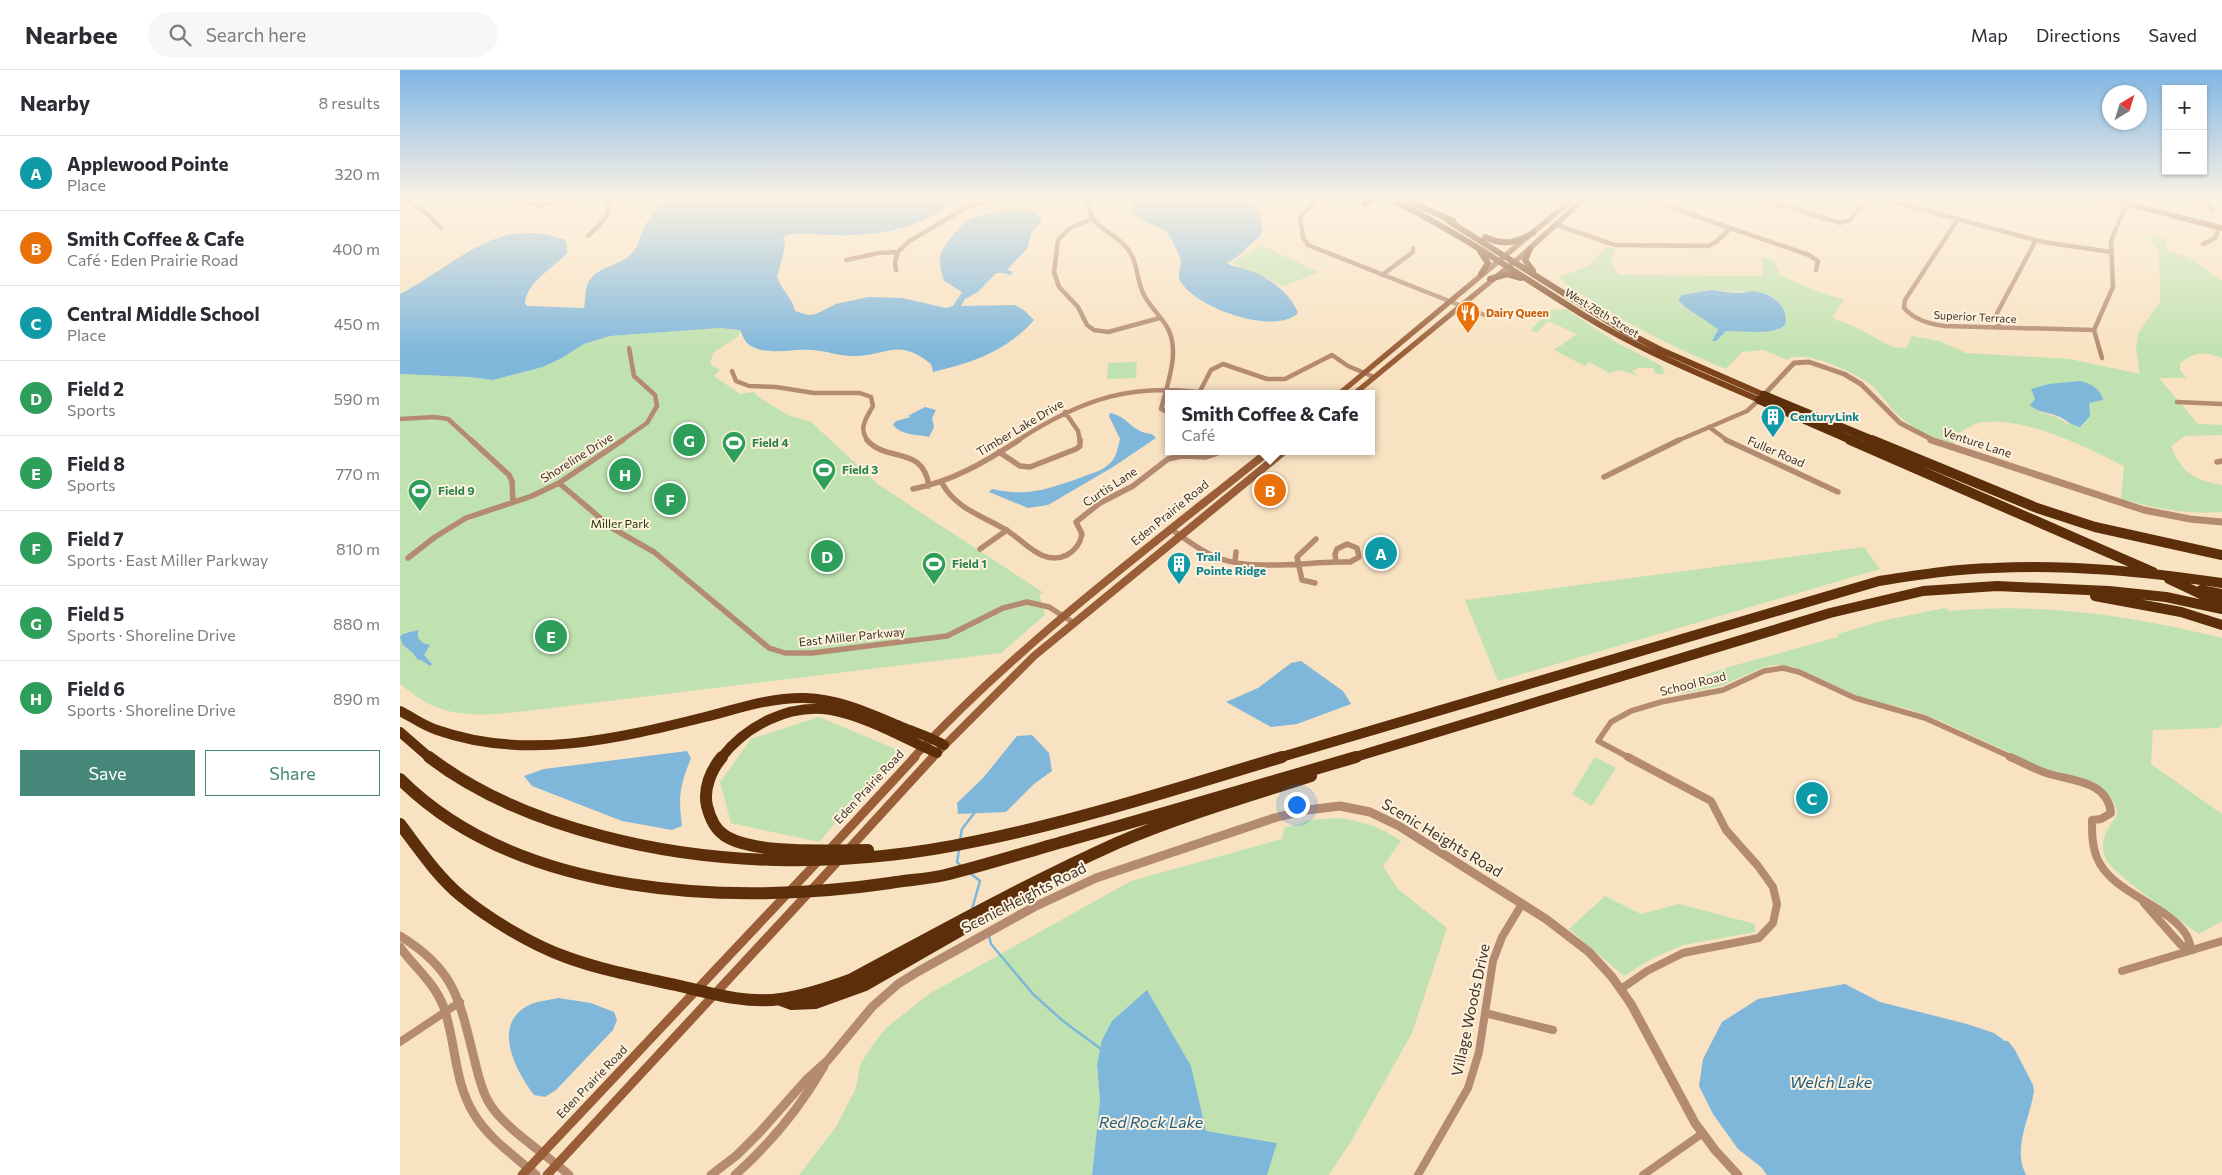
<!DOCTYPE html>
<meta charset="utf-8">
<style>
body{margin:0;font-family:Commissioner,sans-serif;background:#f7f7f7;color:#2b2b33}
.controls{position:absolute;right:15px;top:15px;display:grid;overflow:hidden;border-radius:0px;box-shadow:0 1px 4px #0004}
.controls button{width:45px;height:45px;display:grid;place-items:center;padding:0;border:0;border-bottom:1px solid #e1e1e2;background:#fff;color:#2b2b33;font:25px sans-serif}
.compass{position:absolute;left:1702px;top:15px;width:45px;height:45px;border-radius:50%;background:#fff;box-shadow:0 1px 4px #0004;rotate:38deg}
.you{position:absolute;left:896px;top:734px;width:18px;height:18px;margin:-12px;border:4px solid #fff;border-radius:50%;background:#1a73e8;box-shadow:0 0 0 8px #1a73e833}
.badge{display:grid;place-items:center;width:32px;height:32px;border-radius:50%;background:#458779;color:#fff;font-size:16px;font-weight:700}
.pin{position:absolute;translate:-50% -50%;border:2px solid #fff;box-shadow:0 1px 5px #0006}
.popup{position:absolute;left:765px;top:320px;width:210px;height:65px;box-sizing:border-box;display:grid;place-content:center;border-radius:0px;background:#fff;filter:drop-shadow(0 1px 4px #0005);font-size:16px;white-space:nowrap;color:#7c7c81}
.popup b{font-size:19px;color:#2b2b33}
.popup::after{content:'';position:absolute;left:50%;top:100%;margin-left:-10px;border:10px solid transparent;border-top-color:#fff}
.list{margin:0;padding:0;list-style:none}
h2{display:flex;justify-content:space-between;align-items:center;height:65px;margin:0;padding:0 20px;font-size:21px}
h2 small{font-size:16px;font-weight:400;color:#7c7c81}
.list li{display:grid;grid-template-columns:32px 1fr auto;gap:15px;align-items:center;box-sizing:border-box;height:75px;padding:0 20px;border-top:1px solid #e1e1e2}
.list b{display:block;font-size:19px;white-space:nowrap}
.list p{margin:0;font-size:16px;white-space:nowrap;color:#7c7c81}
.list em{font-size:16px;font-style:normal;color:#7c7c81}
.actions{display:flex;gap:10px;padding:15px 20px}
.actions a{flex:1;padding:11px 0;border:1px solid #458779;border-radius:0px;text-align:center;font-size:18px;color:#458779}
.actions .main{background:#458779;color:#fff}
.icon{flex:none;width:28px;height:28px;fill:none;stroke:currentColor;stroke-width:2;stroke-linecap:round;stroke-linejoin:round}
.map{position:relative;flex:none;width:1822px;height:1105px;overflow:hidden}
header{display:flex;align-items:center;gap:30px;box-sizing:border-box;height:70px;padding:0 25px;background:#fff;border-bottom:1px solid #e1e1e2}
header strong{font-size:24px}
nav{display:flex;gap:28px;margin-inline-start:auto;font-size:18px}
.search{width:350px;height:45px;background:#f7f7f7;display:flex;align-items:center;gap:12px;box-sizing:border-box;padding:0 18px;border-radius:28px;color:#7c7c81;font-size:19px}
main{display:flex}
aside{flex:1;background:#fff}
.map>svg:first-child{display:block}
.green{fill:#c0e2b0;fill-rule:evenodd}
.water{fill:#7fb7db}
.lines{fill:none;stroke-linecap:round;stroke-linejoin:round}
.stream{stroke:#7fb7db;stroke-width:2.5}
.minor-far2{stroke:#b48a71;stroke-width:4.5}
.minor-far1{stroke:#b48a71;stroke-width:5.5}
.minor{stroke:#b48a71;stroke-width:8}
.tertiary-far2{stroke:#b48a71;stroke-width:5}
.tertiary-far1{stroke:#b48a71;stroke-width:7}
.tertiary{stroke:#b48a71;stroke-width:9}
.secondary-far2{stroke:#995e37;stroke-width:5.5}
.secondary-far1{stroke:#995e37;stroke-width:8}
.secondary{stroke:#995e37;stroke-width:9}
.primary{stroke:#7b421b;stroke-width:6}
.motorway-far2{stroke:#5d2e0a;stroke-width:8}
.motorway-far1{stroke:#5d2e0a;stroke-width:10}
.motorway{stroke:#5d2e0a;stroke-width:12}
.labels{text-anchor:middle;stroke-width:4;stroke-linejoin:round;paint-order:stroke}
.far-food-label{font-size:11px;font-weight:bold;fill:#c56008;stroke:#fef1dd;text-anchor:start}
.far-street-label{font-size:11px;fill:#3c3326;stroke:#fef1dd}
.culture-label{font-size:12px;font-weight:bold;fill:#0d838f;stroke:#fef1dd;text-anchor:start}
.street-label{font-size:12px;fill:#3c3326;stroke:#fef1dd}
.leisure-label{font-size:12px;font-weight:bold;fill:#27864d;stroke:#fef1dd;text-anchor:start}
.park-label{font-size:12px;fill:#153500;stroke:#fef1dd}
.near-street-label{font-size:15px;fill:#3c3326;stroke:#fef1dd}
.near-water-label{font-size:16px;font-style:italic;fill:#1b5d81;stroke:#fef1dd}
</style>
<header>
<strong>Nearbee</strong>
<div class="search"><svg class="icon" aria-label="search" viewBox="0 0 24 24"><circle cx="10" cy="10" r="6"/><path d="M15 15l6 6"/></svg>Search here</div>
<nav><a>Map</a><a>Directions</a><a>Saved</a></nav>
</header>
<main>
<aside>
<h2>Nearby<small>8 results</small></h2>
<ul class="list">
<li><span class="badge" style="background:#0f9aa8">A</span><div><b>Applewood Pointe</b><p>Place</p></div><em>320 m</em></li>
<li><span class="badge" style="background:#e8710a">B</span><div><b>Smith Coffee &amp; Cafe</b><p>Café · Eden Prairie Road</p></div><em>400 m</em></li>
<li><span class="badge" style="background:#0f9aa8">C</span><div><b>Central Middle School</b><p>Place</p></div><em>450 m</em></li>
<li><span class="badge" style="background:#2e9e5b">D</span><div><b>Field 2</b><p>Sports</p></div><em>590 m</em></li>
<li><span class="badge" style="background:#2e9e5b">E</span><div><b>Field 8</b><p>Sports</p></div><em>770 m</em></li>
<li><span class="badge" style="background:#2e9e5b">F</span><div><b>Field 7</b><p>Sports · East Miller Parkway</p></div><em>810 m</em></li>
<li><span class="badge" style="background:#2e9e5b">G</span><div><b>Field 5</b><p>Sports · Shoreline Drive</p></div><em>880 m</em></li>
<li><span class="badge" style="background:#2e9e5b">H</span><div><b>Field 6</b><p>Sports · Shoreline Drive</p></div><em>890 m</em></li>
</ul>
<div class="actions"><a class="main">Save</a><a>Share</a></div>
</aside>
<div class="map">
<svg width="1822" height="1105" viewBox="0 0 1822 1105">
<rect width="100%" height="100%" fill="#f8e2c1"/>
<path class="green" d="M1751 166 1766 169 1768 181 1790 188 1822 211V288C1803 281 1796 282 1780 293V300L1786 308H1759L1798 354 1822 355V365L1785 366 1771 376C1782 403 1794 410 1822 415V442C1787 445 1755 438 1721 429L1724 396C1687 377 1626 347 1583 352 1575 353 1566 359 1559 363L1554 374C1537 368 1520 362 1505 351 1492 342 1484 326 1471 315 1456 303 1404 278 1387 290L1364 280 1342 282 1326 299C1280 280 1236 259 1194 232 1183 225 1167 218 1160 207L1190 195 1206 176 1216 179 1211 189 1216 202 1222 205 1363 206 1362 187 1375 191 1379 204 1411 219 1444 230 1432 248 1453 256 1493 277 1506 278 1512 266 1540 271 1566 283 1670 289 1740 304 1736 279 1738 264 1760 231 1759 180 1750 172ZM1312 220C1325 221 1350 221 1361 224L1379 260 1326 261 1319 267 1315 263 1318 259 1285 237 1278 231 1282 225ZM1632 319 1703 330 1689 333 1667 354C1657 343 1640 346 1631 335L1635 329Z
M861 175 919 202 884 216 832 193Z
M1166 239 1214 271 1262 296 1265 304H1256L1253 298H1238L1232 301 1240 306 1219 300 1210 303 1189 292 1185 296 1154 280 1177 264 1148 251 1137 263 1130 260 1150 240Z
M320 258 340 260 339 266 313 283 310 294 320 300 314 306 340 324 354 322 360 328 388 345 411 352 479 415 644 523 639 524 645 545 601 583 135 640C98 644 55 651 22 630 14 625 7 619 0 614V304L69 307 93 310 143 297 160 289 184 274 210 266Z
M737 292 736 308 707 309 708 293Z
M1464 477 1480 499 1098 611 1065 530Z
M1545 538 1550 541C1640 532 1734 546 1822 568V654L1819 658 1753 660 1751 694 1822 744V851L1799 864C1780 850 1714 805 1706 789 1697 771 1709 757 1718 743L1712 728 1703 719 1690 711 1642 698 1541 651 1509 639 1464 629 1394 597 1375 595 1364 597 1321 616 1280 624 1274 615 1329 597 1438 567V564L1481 551Z
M419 647 498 680 419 772 331 753 320 712 351 669Z
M1195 687 1216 698 1192 736 1172 724Z
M937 748C964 751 978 756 1001 771L983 796 998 819 1047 858 1012 963 950 1073 929 1105H867L877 1073 806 1062 795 1015 784 984 697 995 700 1030 692 1105H399L436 1057 456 1018 460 995 471 977 486 958 529 924 731 811 882 769 884 758 911 750Z
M1205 826 1241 844 1279 834 1355 854V862L1283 875 1251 889 1224 906 1169 859Z"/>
<path class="water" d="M258 129H559C524 155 493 164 450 165 431 166 412 163 392 164L383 167 385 174 383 186 377 206C381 220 392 227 395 241L408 245 416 244 436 234 468 227 502 228 546 238 553 236 562 222 544 211C542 204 539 196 540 188 541 178 560 154 570 149 585 142 632 131 642 150L632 162 627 179 607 200 613 202 610 205 603 203H596L578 222 565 229 561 236 615 235 624 240 634 250C607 281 572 293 533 302L531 294C500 269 491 283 458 286 442 287 428 281 412 280 393 278 368 286 351 276 345 273 343 266 340 260L320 258 210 266 184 274 160 289 143 297 93 310 69 307 0 304V224C55 196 97 144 165 170L167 176V183C154 198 127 211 125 233L127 236 184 238C186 229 184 219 189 211 199 195 223 196 234 181 240 173 241 161 247 152 252 144 260 140 258 129Z
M733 129H848L856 135 860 144 862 160 860 166 837 187 827 193C832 197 837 196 842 198 864 204 890 221 898 243 875 266 796 238 781 212 777 206 780 200 781 194 781 187 772 168 767 163 761 156 750 155 743 151 739 148 735 145 731 142Z
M1312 220C1322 221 1331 223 1340 223 1344 223 1349 221 1352 221 1371 223 1387 234 1386 253 1378 267 1342 260 1326 261L1316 271H1312L1318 259 1285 237 1278 230 1282 225Z
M1680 311C1690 313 1701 319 1703 330L1689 333 1690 346 1680 357C1669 354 1668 351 1660 347 1649 342 1638 343 1630 335L1635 329 1631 319 1649 314Z
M525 337 536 340 532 348 534 357 529 367C517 364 502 366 493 355L496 351 511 347 508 346Z
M710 343C730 347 730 362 752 364L756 368 713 397 648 435 628 438 589 422 592 419C628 427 649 419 682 407 693 403 705 400 712 391 717 385 718 377 720 369L709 346Z
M18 560V568L23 573 30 575 24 585 32 594 30 596 21 590H18L13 583 3 575 0 567 3 564Z
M901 591 943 621 951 634 897 654 871 657 826 632 858 618 891 593Z
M632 665 649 683 652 701 634 714 606 742 558 744 557 733 583 708 617 666Z
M287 681 291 688C280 716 278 725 282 756L272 760 222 751 132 716 124 706 144 699Z
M1445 914 1480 932 1567 954 1594 963 1605 971H1608L1615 980 1633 1015 1634 1021C1630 1049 1612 1078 1626 1105H1367L1361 1097 1338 1079 1313 1044 1299 1016 1303 989 1322 952 1358 929Z
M747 920 791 996 806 1061 877 1073 867 1105H692L700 1030 697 995 702 970 712 951Z
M158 928 191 933 214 942 217 950 213 960 156 1020 145 1027 134 1025C115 999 90 953 131 934 139 931 150 930 158 928Z"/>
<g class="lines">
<path class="stream" d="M560 770 562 759 575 742
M559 780 557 792 561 796
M571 804 580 811 572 839
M589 866 591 874 633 924 663 951 701 979"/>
<path class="minor-far2" d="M6 129 27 144 41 158
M112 129 140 135 177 129
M688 129C689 160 709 157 726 177 738 190 736 208 743 223 749 236 760 245 767 257 781 280 767 315 761 339L769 343
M918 129 900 147 903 167 908 175 1087 246
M1246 129 1409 185 1418 191 1416 200
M1363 129 1440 153 1450 150 1466 129
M1483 129 1643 172 1711 182
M1641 129H1644
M1800 129 1813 140
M692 149 670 158 658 170 654 202 659 217 678 237 687 255 694 260 708 262 760 248
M1558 149 1505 230 1504 238C1515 250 1529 254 1545 256L1694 260
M1157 155 1215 175 1308 176 1316 172 1331 158
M188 166C199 155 212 146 208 129
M1803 174 1815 168 1819 157
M446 190 479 183 498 182
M496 200 495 192 498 182 508 172 567 137 597 129
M982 205 1013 182V178
M1600 258 1595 247 1636 170
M1702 288 1694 260 1713 217 1711 171 1728 129
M332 301 336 311 349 316 376 317 414 323H460L471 327 473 336C466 349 458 358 468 371
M800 321 811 300 823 294 867 309H885L932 285 948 296 974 307
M1777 332 1822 334
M665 342 678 361 680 371
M0 349 34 347 48 349 72 371
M1309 357 1328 371
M221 371 247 353 257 336 255 325 234 306 229 278
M617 371C681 329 734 311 811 324
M1277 371 1347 341 1359 330"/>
<path class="minor-far1" d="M71 370 109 405 112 411 113 432
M467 370C487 393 523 375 529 416
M1326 370 1438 422
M599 382 620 396 630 397 676 379 680 376V370
M1817 392 1822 391
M1204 407 1279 370
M159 413 212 458 254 482 369 578 385 583H412L547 566 603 538 627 532 649 537 674 553
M542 413C556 439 583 446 606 460 625 471 642 497 667 485 676 480 680 474 682 464L676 452 700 433 733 416 768 389 782 386 806 387 823 381
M513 419C553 411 585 392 619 370
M771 459C787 470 803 483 821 489 854 500 901 493 936 492
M947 474 957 478 959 487 950 492H936L935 484 937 479Z
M580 479 607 460
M8 488 35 467 66 448 132 426 159 413 223 370
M835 491 836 482
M915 513 902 510 897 487 916 469
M1230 688 1198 671 1211 652 1231 641 1261 632 1323 620 1364 601 1383 598 1399 602 1455 628 1525 648 1613 688"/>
<path class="minor" d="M1610 687C1622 692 1634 699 1646 703 1670 711 1708 710 1711 743L1701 749 1692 750C1692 763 1692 776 1697 788 1712 824 1768 834 1787 866 1789 870 1790 875 1792 880
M1744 833 1781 875 1792 880
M1722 901 1822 871
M1221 919 1247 901 1283 883 1359 868 1373 853 1377 834 1373 817 1358 796 1326 760 1311 731 1228 687
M1085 943 1153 960
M0 972 60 932
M1018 1105 1068 1018 1079 982 1093 891 1102 867 1122 834
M1243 1105 1303 1063"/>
<path class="tertiary-far2" d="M1361 328 1394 293 1409 292 1444 304 1461 314 1500 353 1535 371"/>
<path class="tertiary-far1" d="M1531 370 1744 440 1790 449 1822 452"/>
<path class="tertiary" d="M0 866C53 898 59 927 73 984 77 999 80 1017 88 1031 103 1058 145 1083 169 1105
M0 877C15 898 35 913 44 938 56 973 54 1012 74 1044 89 1069 115 1086 136 1105
M311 1105 337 1085 360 1062 407 1009 428 990 472 937 498 914 519 901 634 837 696 808 874 748 907 740 940 736 970 742 999 756 1146 849 1189 882 1212 907 1231 934 1295 1053 1315 1080 1338 1105
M335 1105C371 1073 400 1038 424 996"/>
<path class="secondary-far2" d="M1708 129 1822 158
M939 324 1173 129
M954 324 1119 188 1184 129"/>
<path class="secondary-far1" d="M513 688C620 573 747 479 869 381
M532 688 634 586 884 381"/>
<path class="secondary" d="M429 780 515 687
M447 781 533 687
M122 1105 421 788
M147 1105 439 790"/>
<path class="primary" d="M990 129C1059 162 1120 206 1185 246 1240 280 1300 304 1359 330
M1011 132 1053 151
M964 134 974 129
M1047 150 1222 260 1261 280 1364 325
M1085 167C1104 176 1115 173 1133 163
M1130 179 1125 190 1133 201
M1080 181 1088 193 1081 204
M1090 209 1107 204 1121 208"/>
<path class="motorway-far2" d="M1364 325 1475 371
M1359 330 1453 371"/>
<path class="motorway-far1" d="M1450 370 1753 502
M1472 370 1637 438 1695 457 1822 485
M1769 509 1822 534
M1801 520 1822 524
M1695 526 1781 542 1822 555
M0 641C12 647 24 656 37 660 125 691 217 669 305 647 337 639 371 627 405 628 440 629 471 644 502 657 517 663 531 667 544 675
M0 662 30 688
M321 688C346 656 389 633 431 640 468 647 503 668 537 683
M878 688 1479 511C1517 505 1555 499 1593 498 1670 494 1746 502 1822 513
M952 688 1430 543 1523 521 1597 516 1709 521 1766 527 1822 539"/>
<path class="motorway" d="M29 687C80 726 140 750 202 766 323 798 455 797 577 771 681 750 781 717 882 687
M322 687C311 700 303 719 307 736 310 748 315 759 324 765 352 785 433 780 468 780
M0 709C119 828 334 836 490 813 508 810 527 809 545 805 586 795 626 782 666 771 763 744 860 715 956 687
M0 754C19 779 37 806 61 826 89 849 132 875 166 887 201 900 239 907 276 915 310 923 345 934 381 929 404 926 428 918 450 910 538 863 626 814 717 773 780 746 846 727 911 706
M381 930 392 934 415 933 465 915 617 828"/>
</g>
<linearGradient id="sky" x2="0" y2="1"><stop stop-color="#7eb5e3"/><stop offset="0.45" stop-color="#fcf2e3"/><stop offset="1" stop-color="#fcf2e3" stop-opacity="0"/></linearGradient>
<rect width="1822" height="284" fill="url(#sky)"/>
<defs>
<symbol id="restaurant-pin" viewBox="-11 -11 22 30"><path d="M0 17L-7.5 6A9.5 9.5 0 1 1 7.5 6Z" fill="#e8710a" stroke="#fef1dd"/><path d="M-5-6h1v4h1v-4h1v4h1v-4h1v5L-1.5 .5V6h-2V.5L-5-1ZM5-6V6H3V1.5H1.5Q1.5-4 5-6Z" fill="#fff"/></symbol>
<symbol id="building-pin" viewBox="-11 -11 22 30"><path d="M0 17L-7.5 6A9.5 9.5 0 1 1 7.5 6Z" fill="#0f9aa8" stroke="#fef1dd"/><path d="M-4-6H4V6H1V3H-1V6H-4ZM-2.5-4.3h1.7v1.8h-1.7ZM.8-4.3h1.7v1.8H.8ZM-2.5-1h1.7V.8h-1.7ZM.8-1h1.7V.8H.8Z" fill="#fff"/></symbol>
<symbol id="stadium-pin" viewBox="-11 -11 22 30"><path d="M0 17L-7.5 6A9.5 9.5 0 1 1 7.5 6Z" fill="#2e9e5b" stroke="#fef1dd"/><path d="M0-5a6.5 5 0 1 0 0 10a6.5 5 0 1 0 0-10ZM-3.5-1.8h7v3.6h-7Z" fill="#fff"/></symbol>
</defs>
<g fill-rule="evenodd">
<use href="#restaurant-pin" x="1054" y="229" width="28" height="38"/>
<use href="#building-pin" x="1359" y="333" width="28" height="38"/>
<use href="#stadium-pin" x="320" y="359" width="28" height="38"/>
<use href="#stadium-pin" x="410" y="386" width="28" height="38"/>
<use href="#stadium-pin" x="6" y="407" width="28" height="38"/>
<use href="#stadium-pin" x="520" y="480" width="28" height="38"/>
<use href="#building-pin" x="765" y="480" width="28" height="38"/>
</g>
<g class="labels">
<g class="far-food-label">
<text x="1086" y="247">Dairy Queen</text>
</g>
<g class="far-street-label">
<text transform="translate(1202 243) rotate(31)" y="4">West 78th Street</text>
<text transform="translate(1575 247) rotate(3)" y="4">Superior Terrace</text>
</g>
<g class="culture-label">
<text x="1390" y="351">CenturyLink</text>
<text x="796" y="491">Trail<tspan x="796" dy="14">Pointe Ridge</tspan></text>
</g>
<g class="street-label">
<text transform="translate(620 358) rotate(-31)" y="4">Timber Lake Drive</text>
<text transform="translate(1577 373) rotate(18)" y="4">Venture Lane</text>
<text transform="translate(1376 382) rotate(23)" y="4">Fuller Road</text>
<text transform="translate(177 388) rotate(-32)" y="4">Shoreline Drive</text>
<text transform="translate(710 417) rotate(-33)" y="4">Curtis Lane</text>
<text transform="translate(770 443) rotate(-39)" y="4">Eden Prairie Road</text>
<text transform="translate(452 567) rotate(-6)" y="4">East Miller Parkway</text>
<text transform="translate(1293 614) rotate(-14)" y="4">School Road</text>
<text transform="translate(469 717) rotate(-47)" y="4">Eden Prairie Road</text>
<text transform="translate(192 1012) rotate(-46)" y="4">Eden Prairie Road</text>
</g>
<g class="leisure-label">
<text x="352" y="377">Field 4</text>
<text x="442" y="404">Field 3</text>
<text x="38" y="425">Field 9</text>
<text x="552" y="498">Field 1</text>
</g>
<g class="park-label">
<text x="220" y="458">Miller Park</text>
</g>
<g class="near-street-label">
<text transform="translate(1042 768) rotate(31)" y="5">Scenic Heights Road</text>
<text transform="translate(624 828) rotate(-27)" y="5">Scenic Heights Road</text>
<text transform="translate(1071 940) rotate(-78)" y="5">Village Woods Drive</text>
</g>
<g class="near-water-label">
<text x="1431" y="1018">Welch Lake</text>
<text x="751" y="1058">Red Rock Lake</text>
</g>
</g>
</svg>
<div class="controls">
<button>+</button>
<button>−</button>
</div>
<svg class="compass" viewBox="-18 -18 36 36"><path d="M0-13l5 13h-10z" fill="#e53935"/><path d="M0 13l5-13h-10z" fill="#7c7c81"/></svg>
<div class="you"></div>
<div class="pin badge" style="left:981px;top:483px;background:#0f9aa8">A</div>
<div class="pin badge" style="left:870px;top:420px;background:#e8710a">B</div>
<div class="popup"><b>Smith Coffee &amp; Cafe</b>Café</div>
<div class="pin badge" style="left:1412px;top:728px;background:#0f9aa8">C</div>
<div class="pin badge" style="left:427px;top:486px;background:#2e9e5b">D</div>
<div class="pin badge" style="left:151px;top:566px;background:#2e9e5b">E</div>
<div class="pin badge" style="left:270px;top:429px;background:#2e9e5b">F</div>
<div class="pin badge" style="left:289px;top:370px;background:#2e9e5b">G</div>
<div class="pin badge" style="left:225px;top:404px;background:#2e9e5b">H</div>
</div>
</main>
